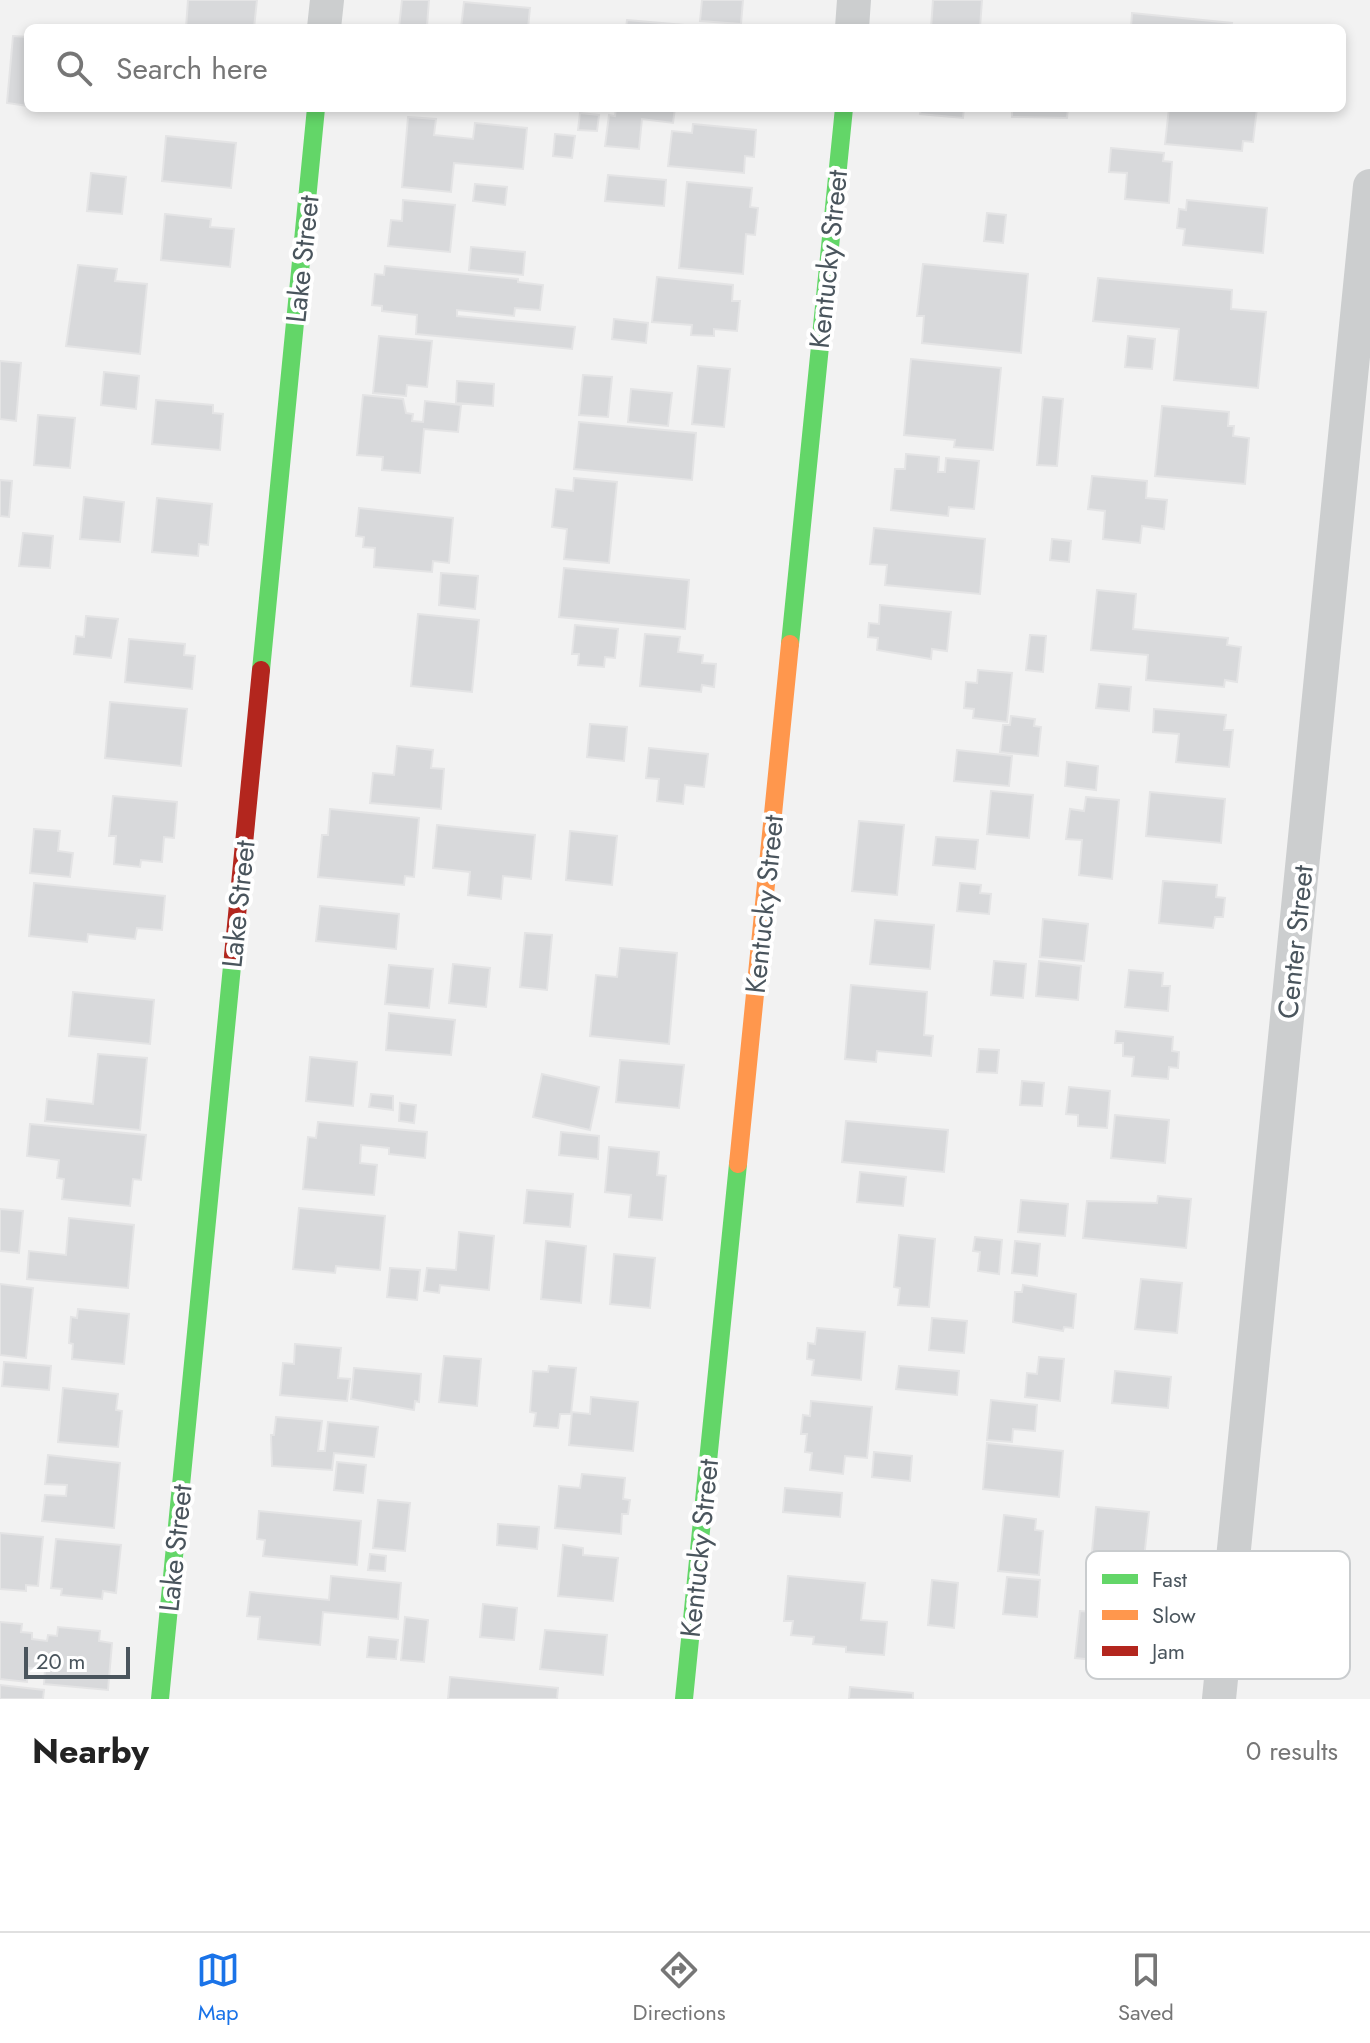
<!DOCTYPE html>
<style>
body{margin:0;font-family:Jost,sans-serif;background:#f6f6f6;color:#222}
.scale{position:absolute;left:24px;bottom:20px;width:106px;box-sizing:border-box;padding-left:8px;border:4px solid #4a555d;border-top:0;font-size:22px;line-height:28px;white-space:nowrap;color:#4a555d;-webkit-text-stroke:6px #fff;paint-order:stroke}
.list{margin:0;padding:0;list-style:none}
h2{display:flex;justify-content:space-between;align-items:center;height:104px;margin:0;padding:0 32px;font-size:34px}
h2 small{font-size:26px;font-weight:400;color:#767676}
.icon{flex:none;width:44px;height:44px;fill:none;stroke:currentColor;stroke-width:2;stroke-linecap:round;stroke-linejoin:round}
.map{position:relative;flex:none;width:1370px;height:1699px;overflow:hidden}
.search{position:absolute;background:#fff;box-shadow:0 4px 12px #0003;left:24px;right:24px;top:24px;height:88px;display:flex;align-items:center;gap:20px;box-sizing:border-box;padding:0 28px;border-radius:12px;color:#767676;font-size:30px}
.sheet{height:232px;background:#fff}
nav{display:flex;justify-content:space-around;align-items:center;box-sizing:border-box;height:112px;border-top:2px solid #e0e0e0;background:#fff;font-size:22px;color:#767676}
nav a{display:grid;justify-items:center;gap:4px}
nav .on{color:#1a73e8}
.map>svg:first-child{display:block}
.building{fill:#d8d9db;stroke:#e4e4e5;stroke-width:2}
.lines{fill:none;stroke-linecap:round;stroke-linejoin:round}
.street{stroke:#cccecf;stroke-width:34}
.fast{stroke:#63d668;stroke-width:18}
.slow{stroke:#ff974d;stroke-width:18}
.jam{stroke:#b3261e;stroke-width:18}
.labels{text-anchor:middle;stroke-width:8;stroke-linejoin:round;paint-order:stroke}
.street-label{font-size:28px;fill:#4a555d;stroke:#fff}
.key{fill:#fff;stroke:#c9ccce;stroke-width:2}
.key-label{font-size:22px;fill:#4a555d}
</style>
<div class="map">
<svg width="1370" height="1699" viewBox="0 0 1370 1699">
<rect width="100%" height="100%" fill="#f2f2f2"/>
<path class="building" d="M188 0H257L254 28H186Z
M402 0H429L427 26 448 28H399Z
M702 0H743L741 24 700 21Z
M933 0H982L980 28H931Z
M464 2 530 8 528 28H461Z
M1132 13 1232 23 1231 28H1131Z
M627 20 684 25V28H626Z
M13 36 28 37V106L7 103Z
M616 108H675L673 123 642 119 639 149 605 146 609 115 615 116Z
M921 108H964L963 118 920 114Z
M1012 108H1068L1067 118 1012 117Z
M1169 108H1257L1253 142 1243 141 1242 151 1165 144Z
M580 113 599 115 597 131 578 130Z
M408 117 436 119 434 135 473 139 475 123 527 128 523 169 454 163 451 192 402 187Z
M693 124 756 130 754 157 745 156 744 173 668 166 672 131 692 133Z
M555 134 575 136 572 158 553 156Z
M166 136 236 143 231 188 162 181Z
M1111 148 1164 153 1163 161 1172 162 1169 203 1125 199 1127 173 1109 172Z
M91 173 126 177 122 214 87 211Z
M608 175 666 180 664 206 605 201Z
M687 182 752 188 750 207 758 208 755 235 746 234 743 274 679 268Z
M475 184 507 187 505 205 473 201Z
M403 200 455 205 450 252 388 246 391 220 402 221Z
M1187 200 1267 208 1263 253 1183 245 1185 229 1177 228 1179 209 1186 210Z
M987 213 1006 215 1003 243 984 241Z
M165 214 211 219 210 227 234 229 230 267 161 260Z
M471 247 525 252 523 275 469 270Z
M923 264 1028 274 1021 353 922 343 924 316H917Z
M78 265 117 269 115 281 147 284 140 354 66 346Z
M385 266 518 279V282L543 285 540 310 515 308 514 316 457 310V316L575 327 572 349 416 334 417 315 382 311V306L372 305 375 274 384 275Z
M657 277 733 285 732 301H740L737 331 714 329V336L691 335 692 325 652 322Z
M1098 278 1232 290 1231 309 1266 312 1258 388 1174 380 1179 329 1093 321Z
M614 319 648 323 646 343 612 339Z
M379 336 432 341 427 387 407 385 406 396 373 393Z
M1128 336 1155 339 1152 369 1125 367Z
M911 359 1001 368 993 450 954 447 955 440 904 435Z
M0 361 21 363 16 421 0 419Z
M698 366 730 369 724 427 692 424Z
M104 372 139 376 136 409 101 405Z
M583 375 612 377 608 417 579 415Z
M457 381 494 384 493 406 456 403Z
M631 389 672 393 668 426 628 422Z
M363 395 403 399 406 413 413 414 412 421 423 422 425 401 461 405 458 432 424 429 420 473 382 470 383 457 357 455Z
M1043 397 1063 399 1057 466 1037 465Z
M156 400 213 405V413L223 414 220 450 152 444Z
M1162 406 1229 412 1228 426H1234L1233 436 1249 438 1245 484 1155 476Z
M38 415 75 418 70 468 34 465Z
M579 422 696 433 692 480 574 469Z
M906 454 939 457 938 472H945L946 458 979 461 974 509 949 507 948 516 891 510 895 469H905Z
M1092 476 1147 481 1146 498 1167 500 1164 529 1142 526 1140 543 1103 539 1105 511 1088 509Z
M574 478 617 482 609 563 564 559 567 529 552 527 556 489 573 491Z
M0 480 12 481 9 517 0 516Z
M84 497 124 502 120 542 80 539Z
M157 498 212 504 208 545 199 544 198 556 152 552Z
M359 508 453 518 449 563 433 561 432 572 374 567 375 548 363 547 364 537 356 536Z
M874 528 985 539 980 594 885 585 887 565 870 564Z
M23 533 53 536 50 568 19 566Z
M1052 539 1071 541 1069 562 1050 560Z
M564 568 689 580 685 629 559 617Z
M441 573 478 576 475 609 439 605Z
M1097 590 1136 594 1133 629 1228 638 1227 645 1241 647 1237 682 1225 680 1224 687 1146 680 1148 655 1091 650Z
M880 605 951 612 947 651 932 649 931 659 877 650 878 638 868 637 869 623 879 624Z
M418 614 479 620 472 692 411 686Z
M86 616 118 619 111 658 74 654 76 636 84 637Z
M575 625 618 629 615 658 605 657 604 667 578 665 579 654H572Z
M645 634 680 637 678 652 703 655 702 663 716 664 714 687 702 685 701 692 640 686Z
M1030 635 1046 636 1043 672 1026 670Z
M129 639 185 644 184 655 195 656 192 689 125 682Z
M978 670 1012 673 1007 722 973 718 974 709 964 708 966 682 977 683Z
M1099 684 1131 687 1129 711 1096 708Z
M110 702 187 709 181 766 105 758Z
M1154 709 1226 715 1224 730H1233L1229 767 1176 762 1179 734 1153 732Z
M1011 716 1035 719 1034 726 1041 727 1038 756 1000 752 1003 725H1010Z
M590 724 627 727 624 761 587 757Z
M397 746 433 750 431 768 444 769 441 809 370 803 373 773 394 775Z
M649 748 708 754 704 787 685 785 683 804 657 801 659 779 646 778Z
M957 750 1012 756 1009 786 954 781Z
M1067 762 1098 766 1096 790 1065 786Z
M991 791 1033 795 1029 838 987 834Z
M1150 792 1225 799 1221 843 1146 836Z
M113 796 177 802 174 838 164 837 162 862 141 860 140 867 114 864 116 836H109Z
M1086 797 1119 800 1112 879 1079 875 1082 840 1066 839 1070 809 1084 811Z
M330 809 419 818 414 877 405 876 404 885 318 877 322 835H328Z
M859 821 904 825 897 895 852 891Z
M437 825 535 835 531 879 503 876 501 899 468 895 470 872 433 868Z
M34 829 60 831 58 851 73 853 70 877 30 873Z
M570 831 617 836 612 885 566 880Z
M936 837 978 840 975 869 933 865Z
M1163 881 1217 885 1216 897 1225 898 1223 917H1215L1213 928 1159 923Z
M34 883 165 896 162 930 137 928 135 939 88 934 87 942 29 936Z
M960 883 981 885 980 893 991 894 989 914 957 911Z
M320 906 399 914 396 949 316 941Z
M1043 919 1088 924 1084 961 1040 957Z
M875 920 934 925 930 969 870 964Z
M525 933 552 935 547 990 520 987Z
M620 948 677 953 669 1044 590 1036 596 975 617 977Z
M994 961 1026 964 1023 998 991 995Z
M1039 961 1081 966 1078 1000 1036 996Z
M453 964 490 968 486 1007 449 1003Z
M389 965 433 969 429 1008 385 1004Z
M1129 970 1163 973 1162 986H1170L1168 1011 1125 1007Z
M851 985 927 992 924 1035 933 1036 931 1056 877 1051 876 1062 845 1059Z
M73 992 154 1000 150 1044 69 1036Z
M389 1013 455 1020 451 1055 386 1050Z
M1116 1031 1173 1037 1172 1051 1179 1052 1178 1068 1169 1067 1168 1079 1132 1076 1134 1057 1123 1056V1043H1115Z
M979 1049 999 1050 997 1073 977 1072Z
M98 1054 147 1058 140 1130 45 1121 47 1099 93 1104Z
M310 1057 357 1062 353 1106 306 1101Z
M620 1060 684 1065 679 1108 616 1102Z
M542 1074 599 1087 590 1130 533 1117Z
M1022 1081 1044 1083 1042 1106 1020 1105Z
M1069 1087 1110 1091 1107 1128 1078 1126V1115L1066 1114Z
M371 1094 393 1096V1110L369 1107Z
M400 1103 416 1105 414 1123 399 1121Z
M1115 1115 1169 1120 1165 1163 1111 1158Z
M846 1121 948 1130 944 1172 842 1162Z
M318 1122 427 1132 425 1158 389 1154V1148L361 1145 360 1163 377 1165 374 1195 303 1189 308 1137 316 1138Z
M30 1124 146 1135 141 1180 133 1179 130 1206 62 1199 64 1179 57 1178 59 1160 27 1156Z
M561 1132 599 1136 598 1159 559 1155Z
M609 1147 659 1152 657 1175 666 1176 662 1220 629 1217 631 1195 605 1192Z
M860 1172 906 1177 903 1206 857 1202Z
M527 1190 573 1194 570 1227 524 1223Z
M1158 1196 1191 1199 1186 1248 1083 1238 1087 1201 1157 1203Z
M1021 1200 1068 1204 1065 1236 1018 1232Z
M299 1208 385 1216 380 1270 336 1266 335 1273 293 1269Z
M0 1209 23 1211 19 1253 0 1251Z
M69 1218 134 1225 128 1288 27 1279 29 1251 66 1255Z
M459 1232 494 1236 489 1290 440 1285 439 1293 424 1291 427 1268 456 1270Z
M899 1235 935 1239 929 1307 898 1305 900 1288 894 1287Z
M975 1237 1002 1240 999 1274 978 1271 980 1252 973 1251Z
M546 1241 586 1246 581 1303 541 1299Z
M1015 1241 1040 1244 1037 1276 1012 1273Z
M614 1254 655 1258 650 1308 610 1304Z
M390 1268 420 1270 417 1300 387 1297Z
M1141 1279 1182 1283 1177 1333 1135 1329Z
M0 1284 33 1288 26 1358 0 1355Z
M1023 1285 1076 1294 1073 1328 1064 1327 1063 1331 1013 1322 1015 1292H1022Z
M78 1309 129 1314 124 1364 72 1359 73 1344 69 1343 71 1317 77 1318Z
M932 1318 967 1321 964 1353 929 1350Z
M817 1328 865 1332 861 1380 812 1375 814 1360 807 1359 808 1343 815 1344Z
M295 1344 341 1348 338 1378 350 1379 347 1401 280 1395 283 1363 294 1364Z
M444 1356 481 1359 477 1406 439 1402Z
M1039 1357 1064 1359 1060 1401 1025 1397 1027 1373 1037 1374Z
M4 1362 51 1366 49 1390 2 1386Z
M549 1366 576 1368 571 1414H560L558 1428 534 1426 536 1413 530 1412 533 1371 548 1372Z
M899 1366 959 1371 957 1395 896 1389Z
M354 1368 421 1374 419 1402 415 1401 414 1410 351 1399Z
M1115 1371 1171 1377 1168 1408 1112 1403Z
M63 1388 118 1394 116 1410 122 1411 118 1447 58 1442Z
M591 1397 638 1402 633 1451 569 1445 572 1412 590 1414Z
M991 1400 1037 1405 1035 1431 1013 1429 1012 1442 987 1440Z
M811 1401 872 1407 867 1458 845 1456 843 1474 810 1470 812 1453 805 1452 807 1434H801L803 1415 810 1416Z
M276 1417 322 1421 318 1451H325L328 1422 378 1427 374 1457 334 1453 332 1470 272 1466 271 1435H274Z
M987 1443 1063 1451 1059 1497 983 1489Z
M874 1452 912 1456 910 1481 872 1477Z
M48 1455 120 1463 114 1528 42 1521 45 1495 66 1496 67 1485 45 1484Z
M337 1462 366 1465 363 1493 334 1490Z
M582 1474 625 1478 623 1499 630 1500 628 1514H622L621 1534 555 1528 559 1486 580 1488Z
M785 1488 842 1493 840 1517 783 1512Z
M378 1500 410 1503 405 1551 373 1548Z
M1096 1507 1149 1512 1143 1568 1091 1563Z
M259 1511 361 1521 357 1565 263 1556 265 1540 257 1539Z
M1004 1515 1036 1519 1035 1530 1043 1531 1039 1575 998 1571Z
M498 1524 539 1527 537 1549 497 1545Z
M0 1533 43 1537 38 1586 26 1585V1591L0 1589Z
M56 1539 121 1545 116 1593 103 1591 102 1599 61 1595 62 1589 51 1588Z
M563 1545 583 1548V1555L618 1558 613 1601 558 1596Z
M370 1554 386 1556 385 1571 368 1570Z
M331 1576 401 1583 398 1619 323 1612 320 1645 258 1639 260 1617 247 1616 250 1592 329 1600Z
M788 1576 865 1583 861 1620 887 1622 884 1655 846 1652V1647L813 1644 814 1637 791 1635 793 1621H784Z
M1007 1577 1040 1580 1037 1617 1003 1614Z
M932 1580 958 1583 954 1628 928 1625Z
M483 1604 517 1608 514 1640 480 1637Z
M1080 1611 1141 1616 1137 1664 1075 1658Z
M405 1617 428 1620 424 1662 401 1660Z
M0 1622 22 1624 21 1632 32 1633V1639L47 1641 48 1635 57 1636 58 1627 100 1631 99 1641 112 1643 108 1690 44 1684 45 1669 28 1668 27 1682 0 1679Z
M545 1630 607 1635 603 1675 540 1669Z
M369 1637 398 1640 396 1659 367 1657Z
M450 1677 558 1688 557 1699H448Z
M0 1685 44 1690 43 1699H0Z
M850 1687 913 1693V1699H849Z"/>
<g class="lines">
<path class="street" d="M324 28 327 0
M852 28 854 0
M1219 1699 1370 186"/>
<path class="fast" d="M790 644 844 108
M261 670 316 108
M160 1699 233 956
M684 1699 738 1164"/>
<path class="slow" d="M738 1164 790 644"/>
<path class="jam" d="M233 956 261 670"/>
</g>
<g class="labels">
<g class="street-label">
<text transform="translate(302 259) rotate(-84)" y="10">Lake Street</text>
<text transform="translate(828 259) rotate(-84)" y="10">Kentucky Street</text>
<text transform="translate(238 904) rotate(-84)" y="10">Lake Street</text>
<text transform="translate(764 904) rotate(-84)" y="10">Kentucky Street</text>
<text transform="translate(1295 942) rotate(-84)" y="10">Center Street</text>
<text transform="translate(175 1548) rotate(-84)" y="10">Lake Street</text>
<text transform="translate(699 1548) rotate(-84)" y="10">Kentucky Street</text>
</g>
</g>
<rect x="1086" y="1551" width="264" height="128" rx="12" class="key"/>
<rect x="1102" y="1574" width="36" height="10" fill="#63d668"/>
<rect x="1102" y="1610" width="36" height="10" fill="#ff974d"/>
<rect x="1102" y="1646" width="36" height="10" fill="#b3261e"/>
<g class="key-label">
<text x="1152" y="1587">Fast</text>
<text x="1152" y="1623">Slow</text>
<text x="1152" y="1659">Jam</text>
</g>
</svg>
<div class="scale">20 m</div>
<div class="search"><svg class="icon" aria-label="search" viewBox="0 0 24 24"><circle cx="10" cy="10" r="6"/><path d="M15 15l6 6"/></svg>Search here</div>
</div>
<section class="sheet">
<h2>Nearby<small>0 results</small></h2>
<ul class="list">
</ul>
</section>
<nav>
<a class="on"><svg class="icon" aria-label="map" viewBox="0 0 24 24"><path d="M3 6l6-2 6 2 6-2v14l-6 2-6-2-6 2zM9 4v14M15 6v14"/></svg>Map</a>
<a><svg class="icon" aria-label="directions" viewBox="0 0 24 24"><path d="M12 3l9 9-9 9-9-9zM9 14v-3h6M13 9l2 2-2 2"/></svg>Directions</a>
<a><svg class="icon" aria-label="saved" viewBox="0 0 24 24"><path d="M7 4h10v16l-5-4-5 4z"/></svg>Saved</a>
</nav>
